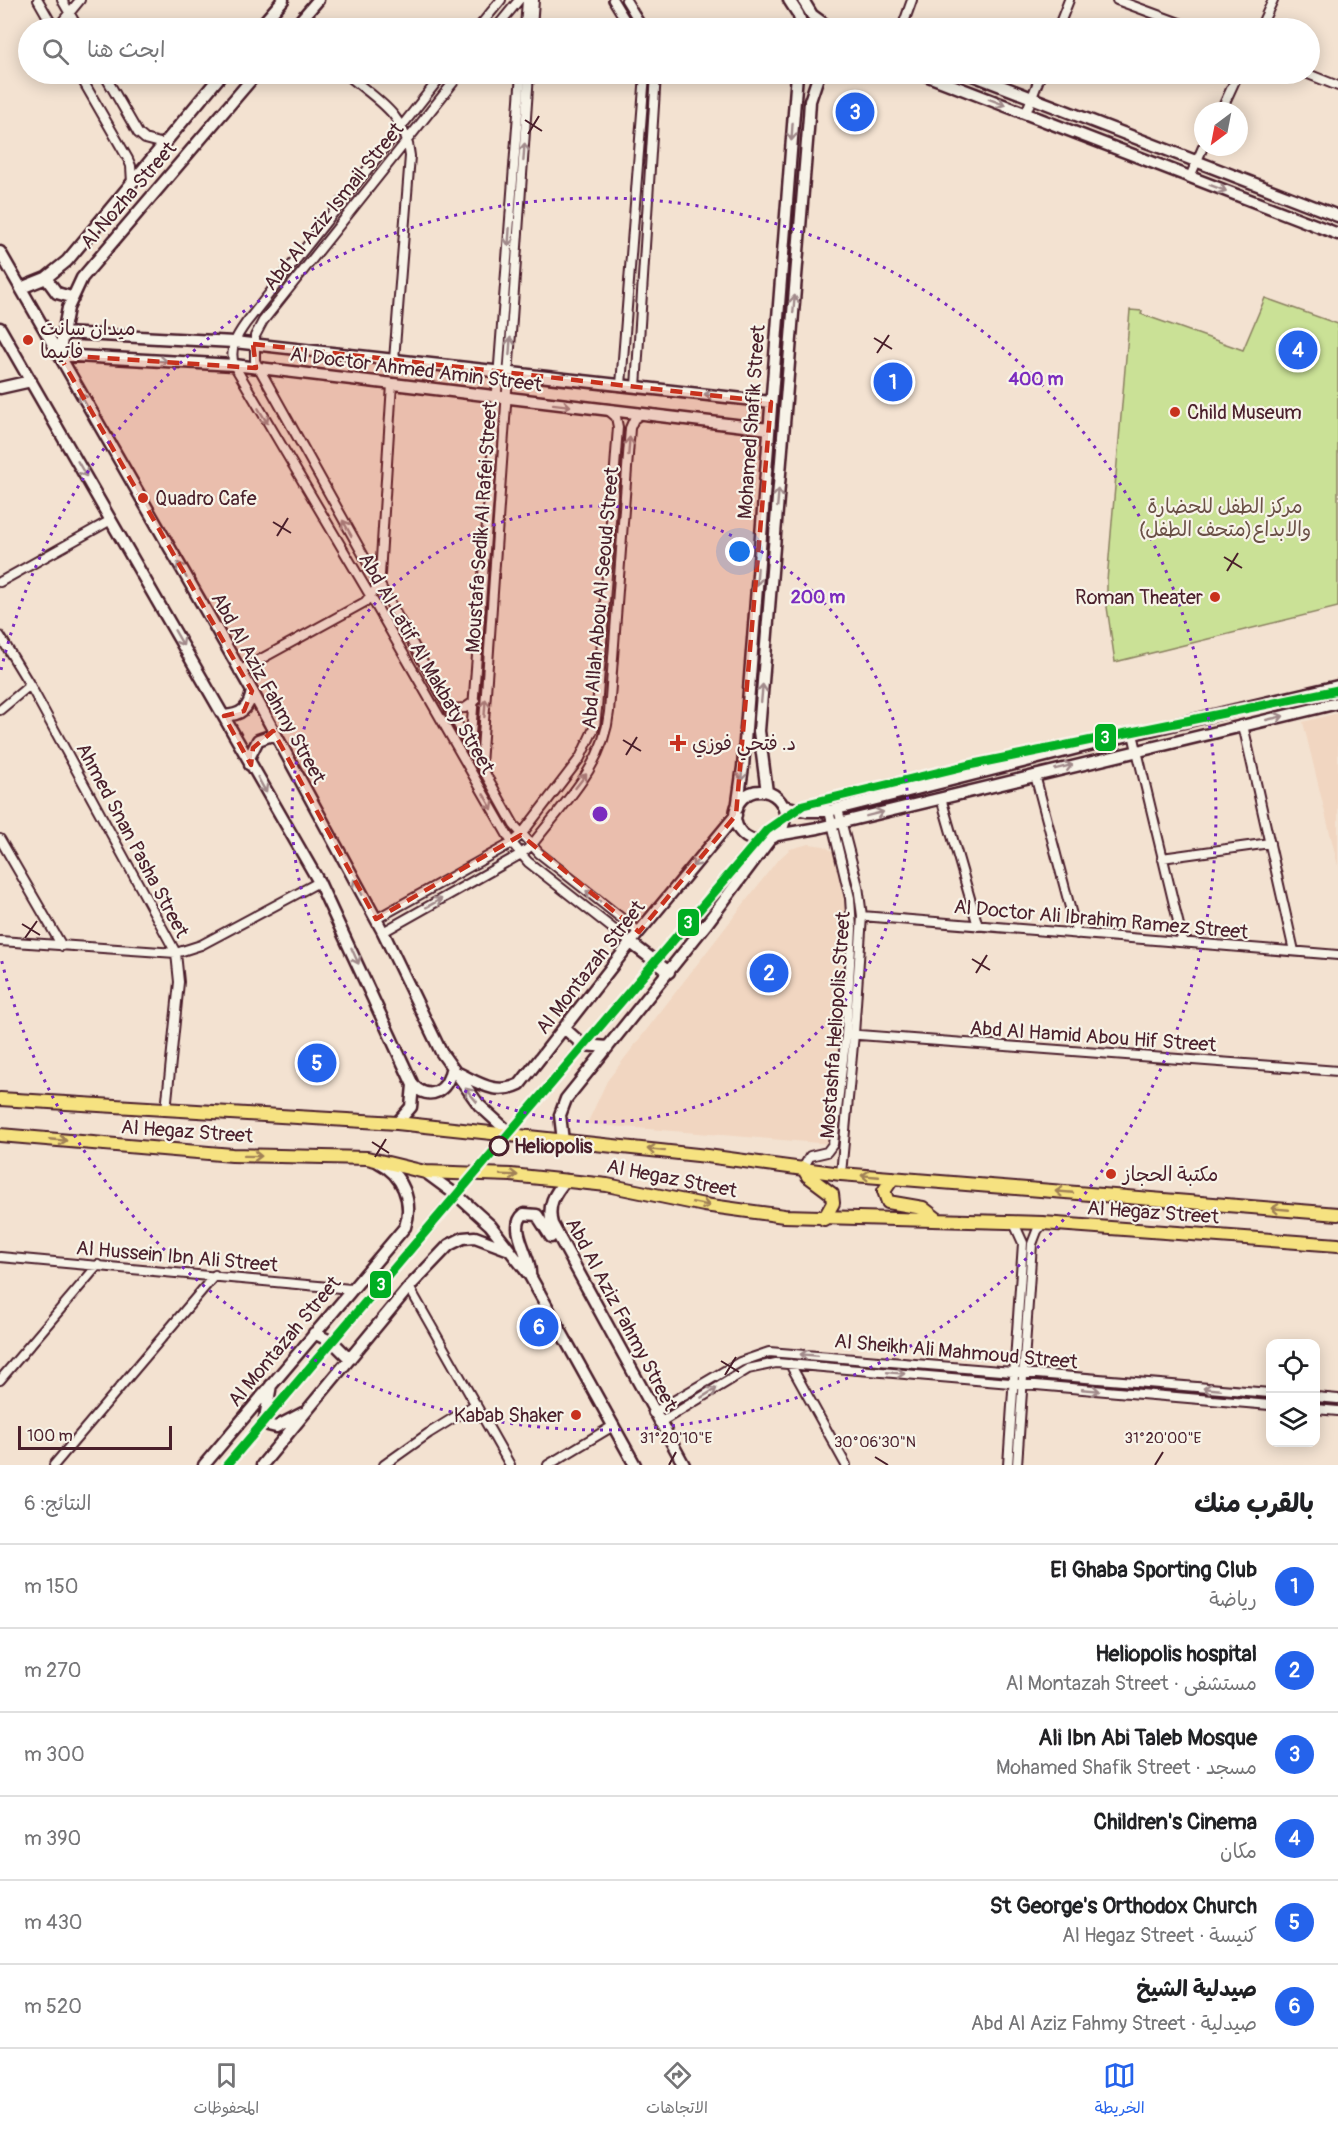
<!DOCTYPE html>
<html lang="ar">
<meta charset="utf-8">
<style>
body{margin:0;font-family:Pangolin,"Playpen Sans Arabic",sans-serif;background:#f2f2f2;color:#202124;direction:rtl}
.controls{position:absolute;right:18px;bottom:18px;display:grid;overflow:hidden;border-radius:12px;box-shadow:0 3px 15px #0003}
.controls button{width:54px;height:54px;display:grid;place-items:center;padding:0;border:0;border-bottom:2px solid #e0e0e0;background:#fff;color:#202124;font:30px sans-serif}
.compass{position:absolute;left:1194px;top:102px;width:54px;height:54px;border-radius:50%;background:#fff;box-shadow:0 3px 15px #0003;rotate:212deg}
.scale{position:absolute;left:18px;bottom:15px;width:154px;box-sizing:border-box;padding-left:6px;border:3px solid #4a1f2b;border-top:0;font-size:16px;line-height:21px;white-space:nowrap;color:#4a1f2b;-webkit-text-stroke:4px #f7f3e8;paint-order:stroke}
.you{position:absolute;left:740px;top:552px;width:21px;height:21px;margin:-15px;border:4px solid #fff;border-radius:50%;background:#1a73e8;box-shadow:0 0 0 9px #1a73e833}
.badge{display:grid;place-items:center;width:39px;height:39px;border-radius:50%;background:#2563eb;color:#fff;font-size:20px;font-weight:700}
.pin{position:absolute;translate:-50% -50%;border:3px solid #fff;box-shadow:0 2px 6px #0006}
.list{margin:0;padding:0;list-style:none}
h2{display:flex;justify-content:space-between;align-items:center;height:78px;margin:0;padding:0 24px;font-size:26px}
h2 small{font-size:20px;font-weight:400;color:#757577}
.list li{display:grid;grid-template-columns:39px 1fr auto;gap:18px;align-items:center;box-sizing:border-box;height:84px;padding:0 24px;border-top:2px solid #e0e0e0}
.list b{display:block;font-size:22px;white-space:nowrap}
.list p{margin:0;font-size:20px;white-space:nowrap;color:#757577}
.list em{font-size:20px;font-style:normal;color:#757577}
.icon{flex:none;width:33px;height:33px;fill:none;stroke:currentColor;stroke-width:2;stroke-linecap:round;stroke-linejoin:round}
.map{position:relative;flex:none;width:1338px;height:1465px;overflow:hidden;direction:ltr}
.search{position:absolute;background:#fff;box-shadow:0 3px 15px #0003;left:18px;right:18px;top:18px;height:66px;display:flex;align-items:center;gap:15px;box-sizing:border-box;padding:0 21px;border-radius:33px;color:#757577;font-size:22px}
.sheet{height:582px;background:#fff}
nav{display:flex;justify-content:space-around;align-items:center;box-sizing:border-box;height:84px;border-top:2px solid #e0e0e0;background:#fff;font-size:16px;color:#757577}
nav a{display:grid;justify-items:center;gap:3px}
nav .on{color:#2563eb}
.map>svg:first-child{display:block}
.built{fill:#f1d6c1}
.green{fill:#cae196;stroke:#8a8060;stroke-width:1.5}
.lines{fill:none;stroke-linecap:round;stroke-linejoin:round}
.street-casing{stroke:#4a1f2b;stroke-width:12}
.secondary-casing{stroke:#4a1f2b;stroke-width:15}
.primary-casing{stroke:#4a1f2b;stroke-width:16}
.street{stroke:#f7f3e8;stroke-width:8}
.secondary{stroke:#f7f3e8;stroke-width:10}
.primary{stroke:#f6e281;stroke-width:12}
.metro-1-casing{stroke:#f7f3e8;stroke-width:14}
.metro-1{stroke:#00af23;stroke-width:9}
.oneway{stroke:#a0898a}
.oneway2{stroke:#a08056}
.marked{fill:#c8321e;fill-opacity:0.2;stroke:#c8321e;stroke-width:4.5;stroke-dasharray:12 8;stroke-linejoin:round}
.ticks{fill:none;stroke:#4a1f2b;stroke-width:2}
.ring{fill:none;stroke:#7b2cbf;stroke-width:3;stroke-dasharray:3 6}
.poi-dot{fill:#c8321e;stroke:#f7f3e8;stroke-width:2}
.stop-dot{fill:#f7f3e8;stroke:#4a1f2b;stroke-width:3}
.labels{text-anchor:middle;stroke-width:4.5;stroke-linejoin:round;paint-order:stroke}
.street-label{font-size:20px;fill:#4a1f2b;stroke:#f7f3e8}
.poi-label{font-size:20px;fill:#4a1f2b;stroke:#f7f3e8;text-anchor:start}
.park-label{font-size:20px;fill:#6a5046;stroke:#f7f3e8}
.stop-label{font-size:20px;font-weight:bold;fill:#4a1f2b;stroke:#f7f3e8;text-anchor:start}
.ticks-label{font-size:15px;text-anchor:middle;fill:#4a1f2b;stroke:#f7f3e8;stroke-width:4.5;stroke-linejoin:round;paint-order:stroke}
.centre{fill:#7b2cbf;stroke:#f7f3e8;stroke-width:3}
.ring-label{font-size:18px;text-anchor:middle;font-weight:bold;fill:#7b2cbf;stroke:#f7f3e8;stroke-width:4.5;stroke-linejoin:round;paint-order:stroke}
.line-badge{stroke:#f7f3e8;stroke-width:2}
.badge-label{font-size:16px;text-anchor:middle;font-weight:bold;fill:#fff}
</style>
<div class="map">
<svg width="1338" height="1465" viewBox="0 0 1338 1465">
<rect width="100%" height="100%" fill="#f3e2d1"/>
<filter id="ink" filterUnits="userSpaceOnUse"><feTurbulence type="fractalNoise" baseFrequency=".0167" numOctaves="2"/><feDisplacementMap in="SourceGraphic" scale="12" xChannelSelector="R" yChannelSelector="G"/><feConvolveMatrix kernelMatrix="1 2 1 2 8 2 1 2 1" color-interpolation-filters="sRGB"/></filter>
<g filter="url(#ink)">
<path class="built" d="M1338 713V866L1303 722Z
M809 844 824 846 834 852 839 859 846 885 850 926 831 1144 587 1124 607 1081 776 862 790 849Z"/>
<path class="green" d="M1265 298 1338 324V607L1115 662 1107 607V581L1130 310 1142 311 1141 314 1243 350Z"/>
<g class="lines">
<defs>
<path id="street" d="M38 0 54 28
M62 0 78 28
M613 0 630 28
M626 0 643 28
M1117 0 1193 28
M57 28 80 0
M478 28 501 0
M496 28 519 0
M525 28 527 0
M532 28 534 0
M902 28 912 0
M1058 28 1069 0
M1260 28 1273 0
M79 74 128 159 131 166 132 183
M104 74 138 133 145 139 164 144
M346 74C376 99 406 114 410 156L394 360
M443 74 246 323C236 337 229 348 234 365L371 597 512 843 528 862 631 943
M460 74 263 321 255 336V361L514 825 539 853 639 932
M1308 74 1338 86
M1221 111 1238 74
M1026 113 1041 74
M1190 177 1203 147
M621 385 645 74
M636 387 656 74
M0 582 111 520
M0 636 30 685 176 953 179 982 166 1110
M239 671 365 602 375 590 380 575 392 384
M449 709 465 708 475 701
M0 710 30 685
M1243 725 1294 951
M1133 734 1183 942
M470 748 521 74
M481 765 529 74
M1035 775 1077 934
M941 798 978 926
M838 809 858 886 862 916 854 1034 841 1174
M0 839 62 946
M1162 858 1270 843
M862 916 1338 955
M376 919 512 843 521 835 580 758 595 726 597 709 618 427 616 417 608 410
M383 932 521 854 531 846C563 804 604 766 609 712L630 428 634 419 641 414
M0 941 176 953 201 945 319 882
M846 1034 1338 1071
M803 1168 810 1156 827 1152 833 1144 846 1034 852 929 850 898 829 811
M0 1257 351 1289
M409 1287 510 1465
M790 1364 846 1465
M0 1380 98 1265
M1316 1397 1338 1399
M1316 1409 1338 1411
M653 1413 740 1362 769 1352 1270 1393
M659 1423 748 1369 776 1363 1270 1405
M54 1465 215 1275
M384 1465 429 1433 476 1404
M548 1465 613 1426
M1008 1465 1023 1243 1013 1221
M1017 1465 1032 1244 1037 1231 1043 1223"/>
<path id="secondary" d="M789 0 798 14 803 28
M803 0 812 15 823 23
M833 27 844 26 853 28
M259 28 283 0
M294 28 318 0
M807 28 818 23 833 28
M256 74 82 278 68 308 59 355 234 365 769 429
M923 74 1338 234
M970 74 1338 216
M0 252 252 691 383 932 441 1052 479 1105 513 1136
M46 278 57 293 71 297
M21 288 46 278 67 261 222 74
M0 328 319 882 413 1085 411 1107 397 1123
M63 333 234 342 771 402
M0 388 31 381
M224 716C241 715 249 709 252 691
M250 765V756L258 740 275 734
M735 816a25 25 0 1 1 50 0a25 25 0 1 1-50 0Z
M767 792 759 731 809 117 810 101 819 74
M783 806 807 811H829L1133 734 1338 686
M737 809 743 767 797 74
M777 835 818 828 1338 703
M631 943 669 972
M564 1028 583 1045 608 1047
M413 1085C430 1102 447 1091 451 1070 476 1080 493 1097 520 1084L639 932 736 815
M563 1141 560 1115 566 1099 708 922 771 838
M425 1172 459 1197 490 1225 530 1276 635 1465
M566 1180C554 1194 547 1205 552 1224L684 1465
M530 1276C532 1256 507 1228 524 1214L537 1215 551 1237
M314 1333 334 1343 350 1359
M271 1385 265 1418 268 1425 276 1427 303 1413
M204 1465 405 1227C414 1201 402 1174 378 1162
M262 1465 409 1287 449 1245 463 1238 475 1237 507 1249"/>
<path id="primary" d="M0 1099 397 1123 707 1156 841 1174 1338 1214
M0 1135 232 1155 367 1158 425 1172 511 1175 607 1185 704 1205 784 1216 1043 1223 1338 1245
M803 1168 808 1176 832 1194 833 1203 824 1219
M893 1178 884 1191 888 1202 923 1208 937 1219"/>
</defs>
<use href="#street" class="street-casing"/>
<use href="#secondary" class="secondary-casing"/>
<use href="#primary" class="primary-casing"/>
<use href="#street" class="street"/>
<use href="#secondary" class="secondary"/>
<use href="#primary" class="primary"/>
<defs>
<path id="metro-1" d="M227 1465 767 830 803 805 969 765 1338 690"/>
</defs>
<use href="#metro-1" class="metro-1-casing"/>
<use href="#metro-1" class="metro-1"/>
</g>
<defs><path id="oneway-shaft" d="M-6 0H5M1.5-3L5.5 0L1.5 3" fill="none" stroke-width="1.6" stroke-linecap="round" stroke-linejoin="round" transform="scale(1.5)"/></defs>
<g class="oneway">
<use href="#oneway-shaft" transform="translate(997 102) rotate(21)"/>
<use href="#oneway-shaft" transform="translate(792 132) rotate(94)"/>
<use href="#oneway-shaft" transform="translate(524 152) rotate(-86)"/>
<use href="#oneway-shaft" transform="translate(1218 188) rotate(21)"/>
<use href="#oneway-shaft" transform="translate(509 237) rotate(94)"/>
<use href="#oneway-shaft" transform="translate(794 304) rotate(-85)"/>
<use href="#oneway-shaft" transform="translate(510 346) rotate(-86)"/>
<use href="#oneway-shaft" transform="translate(159 361) rotate(3)"/>
<use href="#oneway-shaft" transform="translate(713 395) rotate(-174)"/>
<use href="#oneway-shaft" transform="translate(84 401) rotate(-119)"/>
<use href="#oneway-shaft" transform="translate(562 405) rotate(7)"/>
<use href="#oneway-shaft" transform="translate(263 416) rotate(59)"/>
<use href="#oneway-shaft" transform="translate(629 446) rotate(-86)"/>
<use href="#oneway-shaft" transform="translate(82 469) rotate(60)"/>
<use href="#oneway-shaft" transform="translate(778 498) rotate(-85)"/>
<use href="#oneway-shaft" transform="translate(347 528) rotate(-119)"/>
<use href="#oneway-shaft" transform="translate(182 570) rotate(-120)"/>
<use href="#oneway-shaft" transform="translate(757 577) rotate(94)"/>
<use href="#oneway-shaft" transform="translate(179 638) rotate(60)"/>
<use href="#oneway-shaft" transform="translate(762 693) rotate(-85)"/>
<use href="#oneway-shaft" transform="translate(485 708) rotate(-86)"/>
<use href="#oneway-shaft" transform="translate(1275 718) rotate(-13)"/>
<use href="#oneway-shaft" transform="translate(1064 767) rotate(-14)"/>
<use href="#oneway-shaft" transform="translate(742 772) rotate(96)"/>
<use href="#oneway-shaft" transform="translate(581 781) rotate(-52)"/>
<use href="#oneway-shaft" transform="translate(262 785) rotate(61)"/>
<use href="#oneway-shaft" transform="translate(488 802) rotate(60)"/>
<use href="#oneway-shaft" transform="translate(875 814) rotate(-14)"/>
<use href="#oneway-shaft" transform="translate(698 860) rotate(130)"/>
<use href="#oneway-shaft" transform="translate(358 887) rotate(-119)"/>
<use href="#oneway-shaft" transform="translate(593 896) rotate(-142)"/>
<use href="#oneway-shaft" transform="translate(434 903) rotate(-29)"/>
<use href="#oneway-shaft" transform="translate(355 956) rotate(66)"/>
<use href="#oneway-shaft" transform="translate(471 1095) rotate(-130)"/>
<use href="#oneway-shaft" transform="translate(809 1355) rotate(-175)"/>
<use href="#oneway-shaft" transform="translate(896 1373) rotate(5)"/>
<use href="#oneway-shaft" transform="translate(1212 1389) rotate(-175)"/>
<use href="#oneway-shaft" transform="translate(1091 1390) rotate(5)"/>
<use href="#oneway-shaft" transform="translate(709 1393) rotate(-31)"/>
</g>
<g class="oneway2">
<use href="#oneway-shaft" transform="translate(58 1140) rotate(5)"/>
<use href="#oneway-shaft" transform="translate(656 1150) rotate(-174)"/>
<use href="#oneway-shaft" transform="translate(253 1156) rotate(1)"/>
<use href="#oneway-shaft" transform="translate(509 1175) rotate(2)"/>
<use href="#oneway-shaft" transform="translate(870 1176) rotate(-175)"/>
<use href="#oneway-shaft" transform="translate(1064 1192) rotate(-175)"/>
<use href="#oneway-shaft" transform="translate(701 1204) rotate(11)"/>
<use href="#oneway-shaft" transform="translate(1280 1209) rotate(-175)"/>
</g>
</g>
<path class="marked" d="M253 344 771 402 736 815 639 932 521 835 376 919 273 731 253 748 251 765 224 716 244 711 252 691 59 355 256 368Z"/>
<path class="ticks" d="M525 120 542 131M528 134 539 116M874 338 892 349M877 353 889 335M273 522 291 533M277 536 288 518M1224 557 1242 568M1227 571 1238 553M623 740 641 751M626 755 637 737M22 924 40 935M25 938 37 921M972 959 990 970M976 973 987 955M372 1142 389 1153M375 1157 386 1139M721 1361 739 1372M725 1375 736 1357M875 1457 888 1465M669 1465 676 1452M1155 1465 1163 1452"/>
<g class="ring">
<circle cx="600" cy="814" r="308"/>
<path d="M1 670A616 616 0 1 1 1 958"/>
</g>
<g class="poi-dot">
<circle cx="28" cy="340" r="6"/>
<circle cx="1175" cy="412" r="6"/>
<circle cx="143" cy="498" r="6"/>
<circle cx="1215" cy="597" r="6"/>
<path d="M675 734h6v6h6v6h-6v6h-6v-6h-6v-6h6z"/>
<circle cx="1111" cy="1174" r="6"/>
<circle cx="576" cy="1415" r="6"/>
</g>
<circle class="stop-dot" cx="499" cy="1146" r="9"/>
<g class="labels">
<g class="street-label">
<text transform="translate(128 195) rotate(-49)" y="7">Al Nozha Street</text>
<text transform="translate(333 206) rotate(-51)" y="7">Abd Al Aziz Ismail Street</text>
<text transform="translate(416 369) rotate(7)" y="7">Al Doctor Ahmed Amin Street</text>
<text transform="translate(751 422) rotate(-86)" y="7">Mohamed Shafik Street</text>
<text transform="translate(481 527) rotate(-86)" y="7">Moustafa Sedik Al Rafei Street</text>
<text transform="translate(600 598) rotate(-85)" y="7">Abd Allah Abou Al Seoud Street</text>
<text transform="translate(427 663) rotate(60)" y="7">Abd Al Latif Al Makbaty Street</text>
<text transform="translate(269 688) rotate(61)" y="7">Abd Al Aziz Fahmy Street</text>
<text transform="translate(133 840) rotate(62)" y="7">Ahmed Snan Pasha Street</text>
<text transform="translate(1101 919) rotate(5)" y="7">Al Doctor Ali Ibrahim Ramez Street</text>
<text transform="translate(590 967) rotate(-52)" y="7">Al Montazah Street</text>
<text transform="translate(835 1025) rotate(-86)" y="7">Mostashfa Heliopolis Street</text>
<text transform="translate(1093 1036) rotate(4)" y="7">Abd Al Hamid Abou Hif Street</text>
<text transform="translate(187 1131) rotate(4)" y="7">Al Hegaz Street</text>
<text transform="translate(672 1178) rotate(11)" y="7">Al Hegaz Street</text>
<text transform="translate(1153 1212) rotate(4)" y="7">Al Hegaz Street</text>
<text transform="translate(177 1256) rotate(5)" y="7">Al Hussein Ibn Ali Street</text>
<text transform="translate(622 1314) rotate(62)" y="7">Abd Al Aziz Fahmy Street</text>
<text transform="translate(284 1341) rotate(-50)" y="7">Al Montazah Street</text>
<text transform="translate(956 1351) rotate(5)" y="7">Al Sheikh Ali Mahmoud Street</text>
</g>
<g class="poi-label">
<text x="40" y="335">ميدان سانت<tspan x="40" dy="23">فاتيما</tspan></text>
<text x="1187" y="419">Child Museum</text>
<text x="155" y="505">Quadro Cafe</text>
<text x="1203" y="604" text-anchor="end">Roman Theater</text>
<text x="692" y="750">د. فتحي فوزي</text>
<text x="1123" y="1181">مكتبة الحجاز</text>
<text x="564" y="1422" text-anchor="end">Kabab Shaker</text>
</g>
<g class="park-label">
<text x="1225" y="513">مركز الطفل للحضارة<tspan x="1225" dy="23">والابداع(متحف الطفل)</tspan></text>
</g>
<g class="stop-label">
<text x="514" y="1153">Heliopolis</text>
</g>
</g>
<g class="ticks-label">
<text x="676" y="1443">31°20'10"E</text>
<text x="1163" y="1443">31°20'00"E</text>
<text x="875" y="1447">30°06'30"N</text>
</g>
<circle cx="600" cy="814" r="9" class="centre"/>
<g class="ring-label">
<text x="1036" y="385">400 m</text>
<text x="818" y="603">200 m</text>
</g>
<g class="line-badge">
<rect x="1094" y="723" width="23" height="29" rx="6" fill="#00af23"/>
<rect x="677" y="908" width="23" height="29" rx="6" fill="#00af23"/>
<rect x="369" y="1270" width="23" height="29" rx="6" fill="#00af23"/>
</g>
<g class="badge-label">
<text x="1105" y="743">3</text>
<text x="688" y="928">3</text>
<text x="381" y="1290">3</text>
</g>
</svg>
<div class="controls">
<button><svg class="icon" aria-label="locate" viewBox="0 0 24 24"><circle cx="12" cy="12" r="6"/><path d="M12 2v4M12 18v4M2 12h4M18 12h4"/></svg></button>
<button><svg class="icon" aria-label="layers" viewBox="0 0 24 24"><path d="M12 4l9 5-9 5-9-5zM3 14l9 5 9-5"/></svg></button>
</div>
<svg class="compass" viewBox="-18 -18 36 36"><path d="M0-13l5 13h-10z" fill="#e53935"/><path d="M0 13l5-13h-10z" fill="#757577"/></svg>
<div class="scale">100 m</div>
<div class="you"></div>
<div class="pin badge" style="left:893px;top:382px">1</div>
<div class="pin badge" style="left:769px;top:973px">2</div>
<div class="pin badge" style="left:855px;top:112px">3</div>
<div class="pin badge" style="left:1298px;top:350px">4</div>
<div class="pin badge" style="left:317px;top:1063px">5</div>
<div class="pin badge" style="left:539px;top:1327px">6</div>
<div class="search"><svg class="icon" aria-label="search" viewBox="0 0 24 24"><circle cx="10" cy="10" r="6"/><path d="M15 15l6 6"/></svg>ابحث هنا</div>
</div>
<section class="sheet">
<h2>بالقرب منك<small>النتائج: 6</small></h2>
<ul class="list">
<li><span class="badge">1</span><div><b>El Ghaba Sporting Club</b><p>رياضة</p></div><em>150 m</em></li>
<li><span class="badge">2</span><div><b>Heliopolis hospital</b><p>مستشفى · Al Montazah Street</p></div><em>270 m</em></li>
<li><span class="badge">3</span><div><b>Ali Ibn Abi Taleb Mosque</b><p>مسجد · Mohamed Shafik Street</p></div><em>300 m</em></li>
<li><span class="badge">4</span><div><b>Children's Cinema</b><p>مكان</p></div><em>390 m</em></li>
<li><span class="badge">5</span><div><b>St George's Orthodox Church</b><p>كنيسة · Al Hegaz Street</p></div><em>430 m</em></li>
<li><span class="badge">6</span><div><b>صيدلية الشيخ</b><p>صيدلية · Abd Al Aziz Fahmy Street</p></div><em>520 m</em></li>
</ul>
</section>
<nav>
<a class="on"><svg class="icon" aria-label="map" viewBox="0 0 24 24"><path d="M3 6l6-2 6 2 6-2v14l-6 2-6-2-6 2zM9 4v14M15 6v14"/></svg>الخريطة</a>
<a><svg class="icon" aria-label="directions" viewBox="0 0 24 24"><path d="M12 3l9 9-9 9-9-9zM9 14v-3h6M13 9l2 2-2 2"/></svg>الاتجاهات</a>
<a><svg class="icon" aria-label="saved" viewBox="0 0 24 24"><path d="M7 4h10v16l-5-4-5 4z"/></svg>المحفوظات</a>
</nav>
